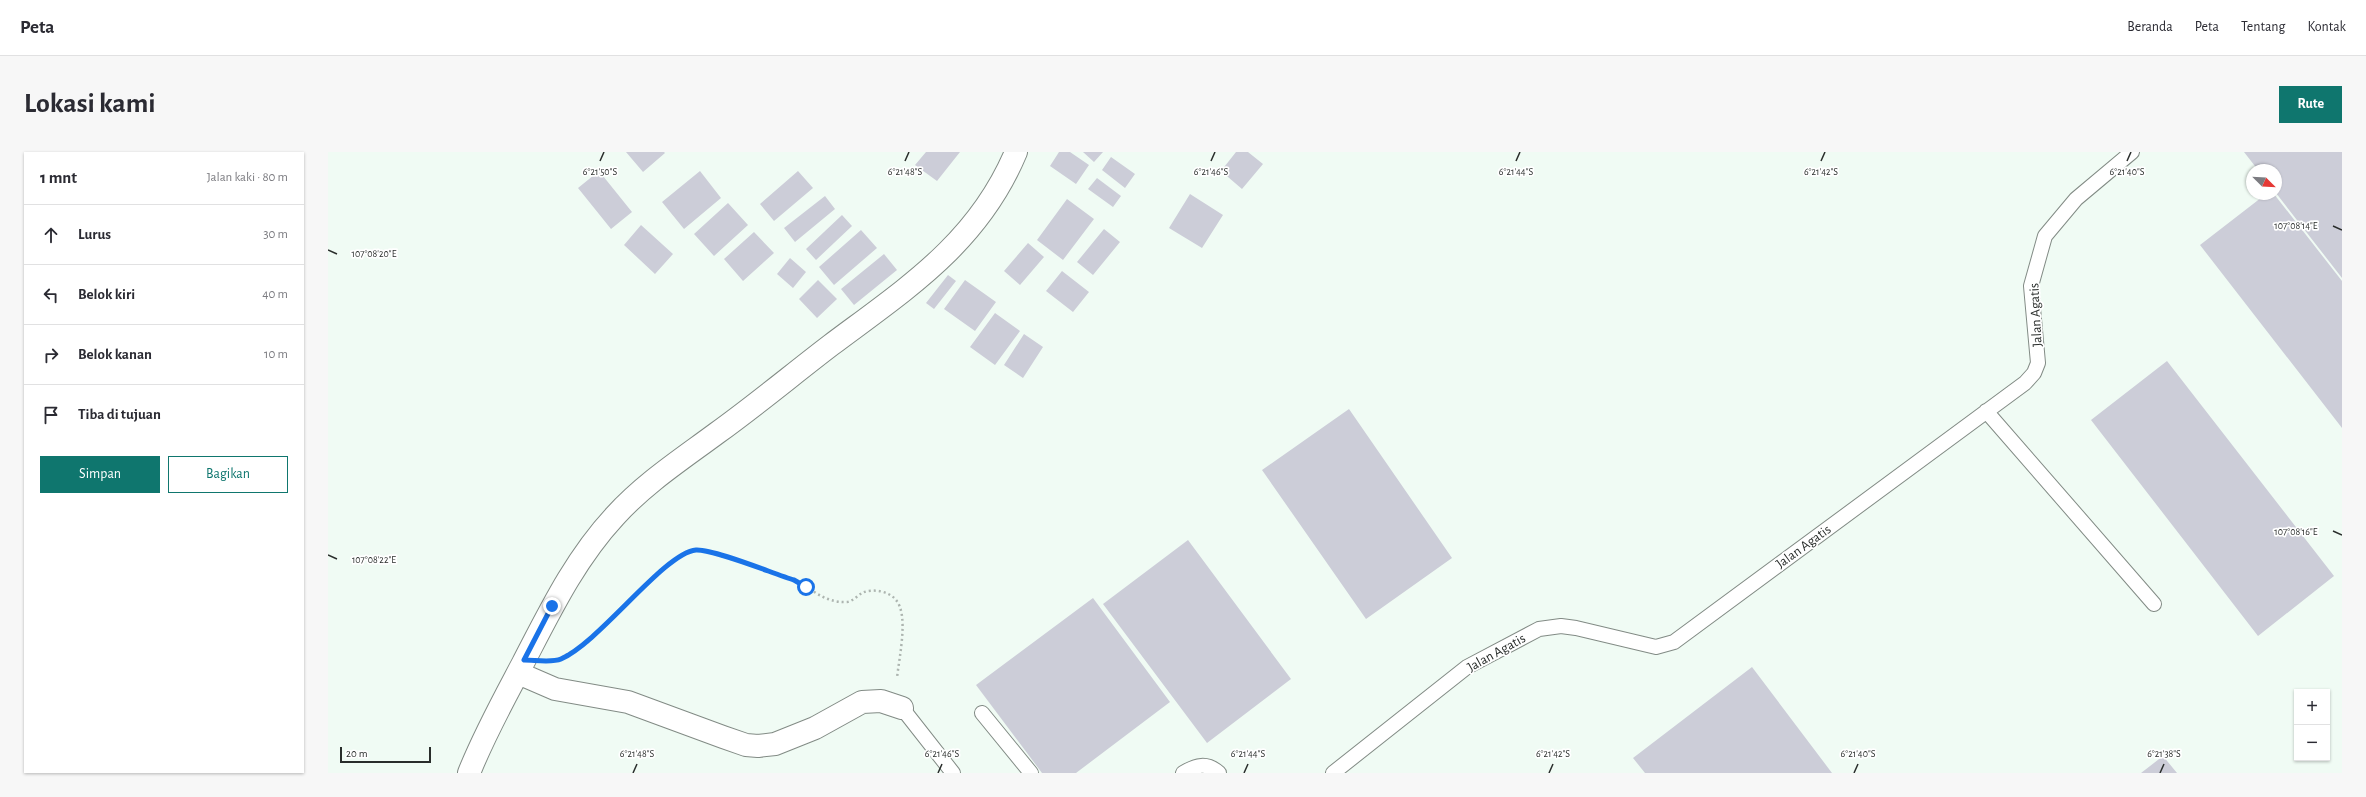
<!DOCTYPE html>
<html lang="id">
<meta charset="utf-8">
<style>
body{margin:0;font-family:"Alegreya Sans",sans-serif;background:#f7f7f7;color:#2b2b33}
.controls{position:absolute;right:12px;bottom:12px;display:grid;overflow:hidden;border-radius:0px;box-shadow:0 1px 3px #0004}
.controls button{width:36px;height:36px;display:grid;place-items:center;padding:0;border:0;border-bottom:1px solid #e1e1e2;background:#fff;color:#2b2b33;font:20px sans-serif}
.compass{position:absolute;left:1918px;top:12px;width:36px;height:36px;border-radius:50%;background:#fff;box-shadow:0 1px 3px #0004;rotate:114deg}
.scale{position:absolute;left:12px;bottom:10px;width:91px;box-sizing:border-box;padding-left:4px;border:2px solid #292d2b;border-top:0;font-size:11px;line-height:14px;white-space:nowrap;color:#292d2b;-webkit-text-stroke:3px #fff;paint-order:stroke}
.stop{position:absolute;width:12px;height:12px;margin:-9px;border:3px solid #1a73e8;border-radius:50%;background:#fff}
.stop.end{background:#1a73e8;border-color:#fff;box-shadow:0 1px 4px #0008}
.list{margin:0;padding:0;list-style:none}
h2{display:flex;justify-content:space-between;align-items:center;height:52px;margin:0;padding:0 16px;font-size:17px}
h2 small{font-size:13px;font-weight:400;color:#7c7c81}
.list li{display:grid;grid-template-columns:26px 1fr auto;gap:12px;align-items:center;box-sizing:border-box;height:60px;padding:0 16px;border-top:1px solid #e1e1e2}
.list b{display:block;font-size:15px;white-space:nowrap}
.list em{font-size:13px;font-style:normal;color:#7c7c81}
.actions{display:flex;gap:8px;padding:12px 16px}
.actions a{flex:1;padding:9px 0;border:1px solid #0f766e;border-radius:0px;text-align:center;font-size:14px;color:#0f766e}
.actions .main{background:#0f766e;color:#fff}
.icon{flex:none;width:22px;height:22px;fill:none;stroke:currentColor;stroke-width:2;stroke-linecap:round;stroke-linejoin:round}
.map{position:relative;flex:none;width:2014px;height:621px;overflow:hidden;border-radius:0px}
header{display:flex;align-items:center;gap:24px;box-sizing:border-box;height:56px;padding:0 20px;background:#fff;border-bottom:1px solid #e1e1e2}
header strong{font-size:19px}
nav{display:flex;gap:22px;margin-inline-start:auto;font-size:14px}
.intro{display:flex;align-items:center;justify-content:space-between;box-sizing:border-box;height:96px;padding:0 24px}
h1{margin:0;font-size:28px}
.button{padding:10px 18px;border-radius:0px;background:#0f766e;color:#fff;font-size:14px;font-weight:700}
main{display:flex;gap:24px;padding:0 24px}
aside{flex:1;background:#fff;border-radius:0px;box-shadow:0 1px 3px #0004}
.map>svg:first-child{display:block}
.building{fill:#cccdd8}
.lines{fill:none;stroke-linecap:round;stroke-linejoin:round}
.lane-casing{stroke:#828b85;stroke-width:16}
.street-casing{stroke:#828b85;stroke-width:24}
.path{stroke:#adb5b0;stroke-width:2.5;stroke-dasharray:2 3;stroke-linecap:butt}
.lane{stroke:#fff;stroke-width:14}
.street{stroke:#fff;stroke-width:22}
.route{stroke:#1a73e8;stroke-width:5}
.ticks{fill:none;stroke:#292d2b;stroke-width:1.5}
.labels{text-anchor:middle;stroke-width:3.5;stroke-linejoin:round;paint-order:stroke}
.street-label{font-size:14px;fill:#292d2b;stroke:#fff}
.ticks-label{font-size:10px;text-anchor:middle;fill:#292d2b;stroke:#fff;stroke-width:3.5;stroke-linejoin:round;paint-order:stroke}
</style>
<header>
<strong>Peta</strong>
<nav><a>Beranda</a><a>Peta</a><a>Tentang</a><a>Kontak</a></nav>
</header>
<div class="intro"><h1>Lokasi kami</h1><a class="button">Rute</a></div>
<main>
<aside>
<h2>1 mnt<small>Jalan kaki · 80 m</small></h2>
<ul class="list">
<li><svg class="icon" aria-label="ahead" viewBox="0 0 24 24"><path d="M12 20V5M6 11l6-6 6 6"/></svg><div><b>Lurus</b></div><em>30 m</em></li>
<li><svg class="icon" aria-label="left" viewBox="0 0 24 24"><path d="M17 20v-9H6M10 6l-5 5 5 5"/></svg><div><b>Belok kiri</b></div><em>40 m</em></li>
<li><svg class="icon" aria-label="right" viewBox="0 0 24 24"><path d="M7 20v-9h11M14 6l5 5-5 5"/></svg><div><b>Belok kanan</b></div><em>10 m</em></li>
<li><svg class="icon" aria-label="arrive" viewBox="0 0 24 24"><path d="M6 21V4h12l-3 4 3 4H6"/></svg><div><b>Tiba di tujuan</b></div></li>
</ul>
<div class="actions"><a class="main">Simpan</a><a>Bagikan</a></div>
</aside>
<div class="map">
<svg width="2014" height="621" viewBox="0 0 2014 621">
<rect width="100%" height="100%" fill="#f0fbf4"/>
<path class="building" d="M298 0H336L337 1 315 20Z
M598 0H632L609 29 587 13Z
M731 0H742L761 13 748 32 722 14Z
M755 0H775L766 10Z
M908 0H920L935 12 914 37 893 19Z
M1916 0H2014V126L1948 41V18H1930Z
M783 5 807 22 797 36 774 18Z
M271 19 304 60 283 77 250 36Z
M372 19 393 46 356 77 334 50Z
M470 19 485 36 446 69 432 52Z
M769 26 793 44 785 55 760 37Z
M862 42 895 63 874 96 841 76Z
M1938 42H1946L2014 129V276L1872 93Z
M497 44 507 57 467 90 456 76Z
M739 47 766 67 735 108 709 88Z
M400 51 420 73 386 104 366 82Z
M514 63 524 74 488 108 478 97Z
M313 73 345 102 327 122 296 93Z
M776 77 792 90 765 123 749 110Z
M533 78 549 96 506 133 491 115Z
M426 80 446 101 415 129 396 107Z
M700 91 716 105 692 133 676 119Z
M556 102 569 118 526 153 513 137Z
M462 106 478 120 465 136 449 122Z
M734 119 761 140 745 160 718 139Z
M620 123 628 129 606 157 598 151Z
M490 128 509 147 489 166 471 147Z
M637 128 668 150 647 179 616 157Z
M667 161 692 179 667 213 642 195Z
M696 182 715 195 695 226 676 213Z
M1839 209 2006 424 1930 484 1763 268Z
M1021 257 1124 406 1038 467 934 318Z
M860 388 963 527 879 591 775 452Z
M765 446 842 550 748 621H714L648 533Z
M1424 515 1504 621H1317L1305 606Z
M1835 604 1849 621H1813Z"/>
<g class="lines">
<defs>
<path id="lane" d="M1658 259 1826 452
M574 556 625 621
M654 561 703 621
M855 621C868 613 879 610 891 621
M1005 621 1139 515 1211 477 1233 474 1248 476 1328 495 1346 490 1697 231 1706 221 1710 211 1703 134 1717 84 1748 47 1804 0"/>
<path id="street" d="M190 521 227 537 300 550 395 585 418 593 430 594 447 592 487 576 534 550 553 549 574 556
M141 621C156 583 176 547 195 511 222 459 247 407 287 364 317 331 354 307 389 281 428 253 465 222 503 193 579 136 650 91 688 0"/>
</defs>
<use href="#lane" class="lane-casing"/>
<use href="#street" class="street-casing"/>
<path class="path" d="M229 508 259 491 336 416 357 401 369 398 379 399C407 409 438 417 466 428 484 436 495 451 519 450 525 449 529 444 534 441 544 436 561 439 568 448 581 463 571 506 569 526"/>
<use href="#lane" class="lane"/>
<use href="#street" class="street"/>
</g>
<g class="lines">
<path class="route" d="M224 454 196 508C207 508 224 511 233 507 273 489 336 401 368 398 386 397 446 422 466 428L478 435"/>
</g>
<path class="ticks" d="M272 9 276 0M577 9 581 0M883 9 887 0M1188 9 1192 0M1493 9 1497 0M1799 9 1803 0M2005 74 2014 78M0 98 9 102M2005 379 2014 383M0 403 9 407M305 621 309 612M610 621 614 612M916 621 920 612M1221 621 1225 612M1526 621 1530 612M1832 621 1836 612"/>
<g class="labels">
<g class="street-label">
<text transform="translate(1707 163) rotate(-93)" y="5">Jalan Agatis</text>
<text transform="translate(1475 394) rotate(-36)" y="5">Jalan Agatis</text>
<text transform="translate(1168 500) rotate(-29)" y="5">Jalan Agatis</text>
</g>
</g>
<g class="ticks-label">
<text x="272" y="23">6°21'50"S</text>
<text x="577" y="23">6°21'48"S</text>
<text x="883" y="23">6°21'46"S</text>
<text x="1493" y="23">6°21'42"S</text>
<text x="1188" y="23">6°21'44"S</text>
<text x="1799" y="23">6°21'40"S</text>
<text x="1968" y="77">107°08'14"E</text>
<text x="46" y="105">107°08'20"E</text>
<text x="1968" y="383">107°08'16"E</text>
<text x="46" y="411">107°08'22"E</text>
<text x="309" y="605">6°21'48"S</text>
<text x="614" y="605">6°21'46"S</text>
<text x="920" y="605">6°21'44"S</text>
<text x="1225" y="605">6°21'42"S</text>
<text x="1530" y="605">6°21'40"S</text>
<text x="1836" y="605">6°21'38"S</text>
</g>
</svg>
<div class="controls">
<button>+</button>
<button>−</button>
</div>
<svg class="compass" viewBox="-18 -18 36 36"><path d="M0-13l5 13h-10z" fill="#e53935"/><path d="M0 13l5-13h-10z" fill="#7c7c81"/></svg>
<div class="scale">20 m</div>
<div class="stop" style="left:478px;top:435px"></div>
<div class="stop end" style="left:224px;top:454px"></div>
</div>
</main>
